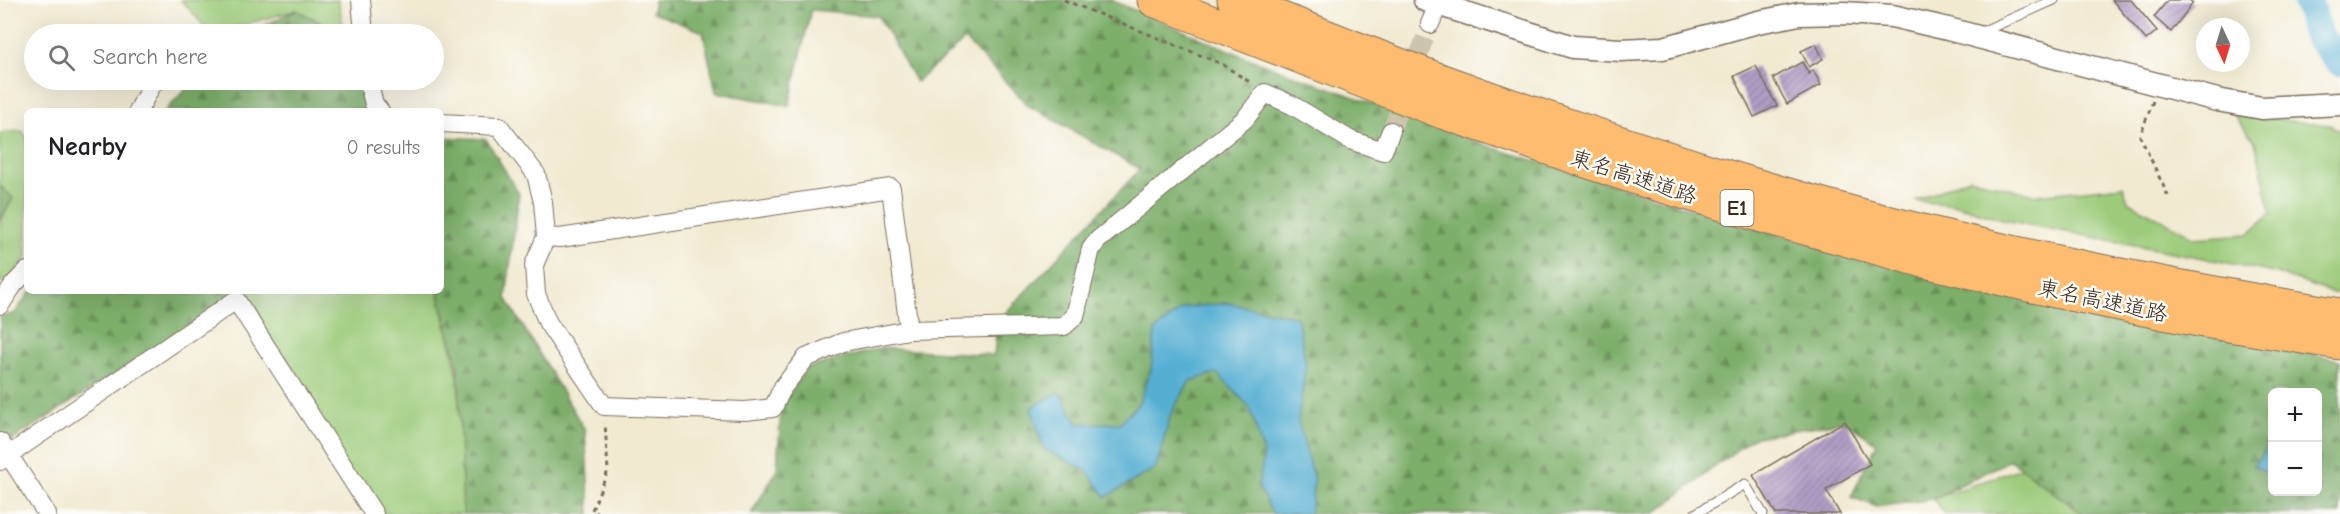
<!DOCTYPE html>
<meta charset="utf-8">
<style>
body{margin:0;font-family:"Comic Neue","Klee One",sans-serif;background:#f6f6f6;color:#202124}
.controls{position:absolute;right:18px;bottom:18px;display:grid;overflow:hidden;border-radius:9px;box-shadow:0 6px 24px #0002}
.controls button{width:54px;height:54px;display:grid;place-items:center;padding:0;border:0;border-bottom:2px solid #e0e0e0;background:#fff;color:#202124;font:30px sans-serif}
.compass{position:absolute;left:2196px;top:18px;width:54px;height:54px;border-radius:50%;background:#fff;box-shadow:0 6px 24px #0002;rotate:176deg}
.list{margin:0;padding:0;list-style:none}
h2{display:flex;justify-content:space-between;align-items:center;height:78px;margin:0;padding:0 24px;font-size:26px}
h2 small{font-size:20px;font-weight:400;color:#757577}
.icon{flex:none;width:33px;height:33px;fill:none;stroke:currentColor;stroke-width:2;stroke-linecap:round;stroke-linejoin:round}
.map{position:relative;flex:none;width:2340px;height:514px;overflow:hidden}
.search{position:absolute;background:#fff;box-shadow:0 6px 24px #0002;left:24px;top:24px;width:420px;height:66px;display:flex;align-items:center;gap:15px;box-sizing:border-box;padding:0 21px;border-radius:33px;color:#757577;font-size:22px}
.panel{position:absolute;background:#fff;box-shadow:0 6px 24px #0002;left:24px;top:108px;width:420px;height:186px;border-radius:9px}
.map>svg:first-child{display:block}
.grass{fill:#9ccb7a;stroke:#6c7a4c;stroke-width:1.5}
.forest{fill:url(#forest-firs);stroke:#5c6c44;stroke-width:1.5;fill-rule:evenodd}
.water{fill:#55afd3;stroke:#486c78;stroke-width:1.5}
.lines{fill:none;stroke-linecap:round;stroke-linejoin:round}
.river{stroke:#55afd3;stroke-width:30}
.building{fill:url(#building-hatch)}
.minor-tunnel{stroke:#cdc4ad;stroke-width:18;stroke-dasharray:18 9;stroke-linecap:butt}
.service-casing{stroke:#7b6d5d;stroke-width:11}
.minor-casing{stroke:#7b6d5d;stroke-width:20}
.tertiary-casing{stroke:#7b6d5d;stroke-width:25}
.motorway-casing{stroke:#7b6d5d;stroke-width:35}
.path{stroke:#7b6d5d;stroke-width:3;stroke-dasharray:4.5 4.5;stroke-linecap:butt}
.service{stroke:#fff;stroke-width:9}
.minor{stroke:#fff;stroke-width:18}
.tertiary{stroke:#fff;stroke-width:22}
.motorway{stroke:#fdbc6f;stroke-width:33}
.labels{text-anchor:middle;stroke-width:5;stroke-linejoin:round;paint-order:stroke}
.shield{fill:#fdfcf7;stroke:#75695f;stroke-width:1.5}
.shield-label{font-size:21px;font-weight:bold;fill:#3b2a1e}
.street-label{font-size:22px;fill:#3b2a1e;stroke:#fdfcf7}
</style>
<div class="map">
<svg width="2340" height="514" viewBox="0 0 2340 514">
<defs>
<pattern id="forest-firs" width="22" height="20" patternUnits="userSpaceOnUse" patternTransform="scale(1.5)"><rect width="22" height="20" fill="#7daf6a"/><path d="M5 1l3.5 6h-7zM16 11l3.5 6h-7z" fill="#688f57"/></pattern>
<pattern id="building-hatch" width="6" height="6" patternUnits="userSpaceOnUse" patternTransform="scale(1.5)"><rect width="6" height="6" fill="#b29ec6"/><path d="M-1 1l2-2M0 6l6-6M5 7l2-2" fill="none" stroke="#9281a0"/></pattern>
</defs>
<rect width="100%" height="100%" fill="#fdfcf7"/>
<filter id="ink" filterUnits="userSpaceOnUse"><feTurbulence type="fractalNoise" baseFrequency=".0167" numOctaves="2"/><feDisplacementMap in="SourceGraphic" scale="12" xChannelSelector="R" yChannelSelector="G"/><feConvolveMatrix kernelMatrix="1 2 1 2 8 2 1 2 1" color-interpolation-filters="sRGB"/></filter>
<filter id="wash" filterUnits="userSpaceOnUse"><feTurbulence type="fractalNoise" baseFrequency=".008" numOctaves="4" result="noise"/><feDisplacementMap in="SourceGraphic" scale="24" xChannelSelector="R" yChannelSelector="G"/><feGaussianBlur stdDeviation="1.35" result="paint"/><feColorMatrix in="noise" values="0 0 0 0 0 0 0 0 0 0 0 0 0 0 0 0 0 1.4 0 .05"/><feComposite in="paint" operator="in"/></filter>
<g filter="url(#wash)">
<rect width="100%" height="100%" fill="#f1ead1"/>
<path class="grass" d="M181 0H338L345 34 296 10 211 34Z
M2234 115 2330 125 2340 131V293H2332L2278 274 2224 262 2009 221 1956 205 1915 201 1969 178 2036 195 2123 186 2128 201 2195 238 2248 234 2271 213 2255 141Z
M22 131 27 138V258L10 277 0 283V223L13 198 0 186V133Z
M249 291H438L458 376 463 514H374L236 300Z
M2021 468 2083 514H1944L1933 499Z"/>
<path class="forest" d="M654 0H1111L1245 57 1494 148 1775 234 2340 360V514H2083L2010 460 1933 499 1877 507 1851 497 1877 444 1844 421 1752 438 1654 514H751L777 470 781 407 807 368 881 348 994 355 997 322 1140 169 1029 106 965 40 916 82 878 16 811 10 789 106 716 92 703 32 652 12ZM2272 392H2318V492H2272Z
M296 10 343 34H247Z
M194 80H361L372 111H165Z
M441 137 486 139 519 194 506 298 585 430 590 514H463L458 367 438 291H441Z
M0 186 13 198 0 220Z
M31 291H243L0 448V317L15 313Z"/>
<path class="water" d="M1227 303 1297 317 1306 364 1298 421 1314 480 1310 514H1273L1258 486 1264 455 1250 408 1217 373 1190 381 1171 413 1156 468 1106 497 1087 471 1044 449 1031 408 1059 392 1078 424 1120 423 1139 403 1151 369 1155 331 1183 308Z
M2266 417 2272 418V476L2253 465 2270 445Z"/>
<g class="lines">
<path class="river" d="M2307 0 2318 36 2340 61"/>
</g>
<g id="blocks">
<path class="building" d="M2112 0H2131L2157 31 2146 40Z
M2168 0H2189L2193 3 2171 32 2154 17Z
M1816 44 1823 59 1809 67 1801 51Z
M1802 62 1809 74 1813 70 1821 85 1787 104 1773 78Z
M1756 66 1777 106 1754 117 1734 76Z
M1845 421 1870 464 1826 490 1840 514H1776L1753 475Z"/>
</g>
</g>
<g filter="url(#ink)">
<use href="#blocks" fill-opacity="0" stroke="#7b6d5d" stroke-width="1.5"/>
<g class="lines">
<path class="minor-tunnel" d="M1391 131 1430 24"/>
<defs>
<path id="service" d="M1979 33 2054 0
M1695 514 1745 484 1763 514"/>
<path id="minor" d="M361 0 364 34
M1430 24 1438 5
M368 80 374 104 380 111
M138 111 153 83 158 80
M441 123 499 126 536 174 543 202 546 237 534 265 536 294 548 323 604 406 745 411 773 408 783 387 806 358 843 342 909 330 1064 326 1075 316 1091 249 1098 240 1245 119 1265 93 1292 105 1350 140 1383 151 1391 131
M546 237 560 238 891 188 909 330
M0 305 14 284 27 271
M0 442 47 514
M0 461 236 300 374 514"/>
<path id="tertiary" d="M1425 0 1573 47 1621 50 1663 48 1758 22 1799 14 1844 13 1892 16 1948 29 2217 100 2262 108 2340 104"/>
<path id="motorway" d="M1154 0 1445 113 1636 178 1769 218 1924 261 2055 291 2204 321 2340 343
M1234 0C1308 29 1381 59 1456 86 1561 124 1667 159 1775 191 1960 246 2150 283 2340 315"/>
</defs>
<use href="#service" class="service-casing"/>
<use href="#minor" class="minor-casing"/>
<use href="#tertiary" class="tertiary-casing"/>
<use href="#motorway" class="motorway-casing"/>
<path class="path" d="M1064 0 1222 64 1251 83
M2153 101 2140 136 2169 198
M600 514 592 510 608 471 605 423"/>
<use href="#service" class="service"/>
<use href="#minor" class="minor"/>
<use href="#tertiary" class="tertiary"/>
<use href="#motorway" class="motorway"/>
</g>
</g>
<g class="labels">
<rect class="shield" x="1720.5" y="190" width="33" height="36" rx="4.5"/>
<g class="shield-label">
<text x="1737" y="215">E1</text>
</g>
<g class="street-label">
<text transform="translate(1634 176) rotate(18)" y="8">東名高速道路</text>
<text transform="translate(2103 300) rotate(12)" y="8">東名高速道路</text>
</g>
</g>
</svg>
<div class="controls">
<button>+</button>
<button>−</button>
</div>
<svg class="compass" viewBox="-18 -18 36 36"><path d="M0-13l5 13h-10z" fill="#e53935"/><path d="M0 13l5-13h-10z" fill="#757577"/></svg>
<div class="search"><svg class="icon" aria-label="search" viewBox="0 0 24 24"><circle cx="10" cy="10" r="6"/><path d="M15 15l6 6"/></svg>Search here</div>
<section class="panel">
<h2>Nearby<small>0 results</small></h2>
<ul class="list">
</ul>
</section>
</div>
